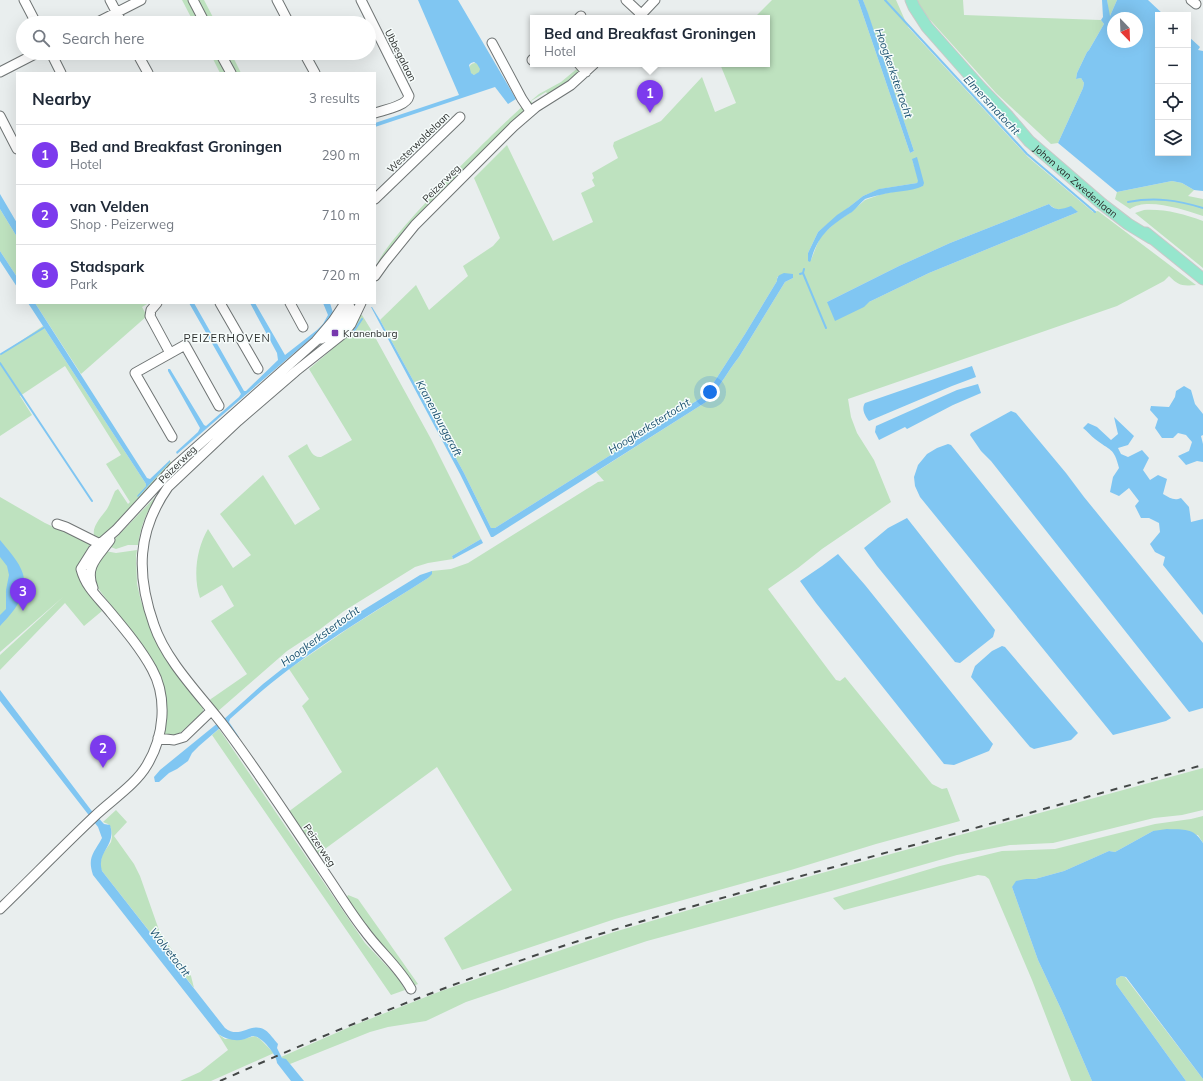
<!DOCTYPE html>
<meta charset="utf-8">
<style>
body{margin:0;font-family:Mulish,sans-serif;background:#f6f6f7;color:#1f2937}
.controls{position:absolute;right:12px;top:12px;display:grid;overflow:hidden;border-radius:0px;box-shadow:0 4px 16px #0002}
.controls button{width:36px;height:36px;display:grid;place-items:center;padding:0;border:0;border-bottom:1px solid #e0e1e3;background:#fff;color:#1f2937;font:20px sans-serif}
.compass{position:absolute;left:1107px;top:12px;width:36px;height:36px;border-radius:50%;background:#fff;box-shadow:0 4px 16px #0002;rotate:157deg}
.you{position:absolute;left:710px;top:392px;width:14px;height:14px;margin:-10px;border:3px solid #fff;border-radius:50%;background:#1a73e8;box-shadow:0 0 0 6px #1a73e833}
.badge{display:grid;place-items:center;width:26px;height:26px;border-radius:50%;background:#7c3aed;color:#fff;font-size:13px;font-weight:700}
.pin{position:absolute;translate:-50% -33px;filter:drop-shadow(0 1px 2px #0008)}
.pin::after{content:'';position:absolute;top:21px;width:14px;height:12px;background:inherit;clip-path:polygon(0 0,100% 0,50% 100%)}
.popup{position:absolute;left:530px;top:15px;width:240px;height:52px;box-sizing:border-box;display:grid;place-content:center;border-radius:0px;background:#fff;filter:drop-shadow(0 1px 3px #0005);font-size:13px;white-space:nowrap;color:#747a83}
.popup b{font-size:15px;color:#1f2937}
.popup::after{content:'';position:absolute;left:50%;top:100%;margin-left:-8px;border:8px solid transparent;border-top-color:#fff}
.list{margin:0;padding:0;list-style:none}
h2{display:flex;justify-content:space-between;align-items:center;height:52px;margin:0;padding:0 16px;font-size:17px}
h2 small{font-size:13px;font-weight:400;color:#747a83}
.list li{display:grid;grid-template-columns:26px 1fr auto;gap:12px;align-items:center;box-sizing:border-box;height:60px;padding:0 16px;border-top:1px solid #e0e1e3}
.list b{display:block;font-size:15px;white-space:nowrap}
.list p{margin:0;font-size:13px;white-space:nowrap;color:#747a83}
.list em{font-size:13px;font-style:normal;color:#747a83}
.icon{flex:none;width:22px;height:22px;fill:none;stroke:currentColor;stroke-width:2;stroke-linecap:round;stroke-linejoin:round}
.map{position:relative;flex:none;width:1203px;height:1081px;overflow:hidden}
.search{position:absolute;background:#fff;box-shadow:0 4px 16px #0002;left:16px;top:16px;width:360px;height:44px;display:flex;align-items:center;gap:10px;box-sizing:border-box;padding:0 14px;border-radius:22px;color:#747a83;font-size:15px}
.panel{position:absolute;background:#fff;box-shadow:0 4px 16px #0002;left:16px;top:72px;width:360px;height:232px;border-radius:0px}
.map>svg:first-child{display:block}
.green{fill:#bee2bf;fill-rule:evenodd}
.water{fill:#80c6f2;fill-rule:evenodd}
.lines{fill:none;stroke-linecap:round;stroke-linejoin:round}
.stream{stroke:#80c6f2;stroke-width:2}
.minor-casing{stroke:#6f7474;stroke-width:11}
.major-casing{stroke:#c8c9c8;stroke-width:13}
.minor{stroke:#fff;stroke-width:9}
.major{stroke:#96e6cd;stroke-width:11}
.rail{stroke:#444847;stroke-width:2;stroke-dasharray:7 7;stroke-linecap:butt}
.poi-dot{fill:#7638ad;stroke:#f6fcfb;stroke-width:1.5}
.labels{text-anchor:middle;stroke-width:3;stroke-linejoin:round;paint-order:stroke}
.street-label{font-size:10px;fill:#2b2e2d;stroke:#f6fcfb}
.poi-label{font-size:10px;fill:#2b2e2d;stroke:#f6fcfb;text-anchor:start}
.water-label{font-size:11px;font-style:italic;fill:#1b516f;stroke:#f6fcfb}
.neighbourhood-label{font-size:11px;letter-spacing:1px;fill:#2b2e2d;stroke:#f6fcfb}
</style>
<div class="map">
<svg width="1203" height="1081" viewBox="0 0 1203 1081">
<rect width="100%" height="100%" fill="#e9eeee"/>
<path class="green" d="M182 0H188L200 23H194Z
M198 0H204L216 23H209Z
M772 0H858L910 153 914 151 863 0H896L908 27 1001 128 1028 157 1093 212 1098 211 1196 285C1182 286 1179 286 1169 276L1164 281 1117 306 848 399 851 417 857 433 874 460 891 502 822 549 798 568 768 589 836 680 840 681 845 677 932 784 942 789 947 788 960 821 876 844 791 870 615 919 462 970 444 938 512 890 437 767 318 854 288 812 342 772 302 706 309 699 289 669 349 628 428 578 432 571 451 569 468 563 598 482 604 481 596 472 706 402C719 389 727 372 739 357L785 282 793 278V274L777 277V281L745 334 707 393 701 398 495 528H491L464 473 380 320 416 285 429 310 468 276 463 266 493 246 500 238 474 178 507 145 553 241 593 222 581 193 595 186 592 180 594 178 592 173 618 158 613 146 614 142 661 121 702 77 715 112 736 103 720 64H767V18H754ZM912 159 923 186 882 194 865 200 850 213 837 221 821 236 816 247 811 260 808 253 818 232 824 227 863 196 880 189 917 183 919 181ZM1049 204C1056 212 1068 211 1078 212L929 273 869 302H827L899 266 950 243Z
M917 0H963L964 15 1101 20 1104 24 1089 50 1087 52 1077 73 1076 79 1081 78 1084 83 1083 88 1058 143 1051 144 996 93 932 22 922 11Z
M1107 0H1117L1110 16H1109Z
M210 53H216L226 73H220Z
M225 53H231L241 73H235Z
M469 69a6 6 0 1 1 12 0a6 6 0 1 1-12 0Z
M579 67 580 73 549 96 546 92 531 101 534 105 532 106 527 104 539 94 561 82Z
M523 106 525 110 375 271C375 247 499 127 523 106Z
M1172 181 1182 183 1194 190 1188 196 1203 199V216C1184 210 1147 197 1130 209L1115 199 1117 192Z
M0 209 17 237V277L0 251Z
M1144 210C1166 209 1183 214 1203 221V268L1135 213Z
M35 303H149L142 307 147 316 81 374Z
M360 315H362L370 328 431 439 481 539 452 556 453 559 428 563 415 567 344 611 319 630 287 651 217 712 208 701 247 674 211 621 234 606 222 585 200 598C193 577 196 549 208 529L233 568 251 555 220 514 263 475 295 525 320 509 288 456 307 444C310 450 313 458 321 457L352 440 309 369 330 351 353 329Z
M43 326 146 484V486L137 496 170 461 173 464 106 536 99 539 94 535C92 526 102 516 107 509 110 504 112 497 115 491L118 489 128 504 130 502 106 464 121 455 65 366 20 396 32 415 0 436V355Z
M161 491C147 510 142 521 138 545H128L116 549 108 546Z
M0 497 45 523 90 544 89 547 96 551H105L116 553 137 550 136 556 137 584 141 601 154 633 203 705V712L180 733 175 736 164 735C170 709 165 680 151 658L94 583 93 596 92 598 102 611 84 626 65 603 0 670V655L63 597 0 652Z
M219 729 365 943 399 979 405 990 391 995 212 735Z
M1203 768V810L1182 815 1154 818 1053 843 1010 845 957 855 831 891 647 941 466 1002 426 1021 388 1027 370 1032 290 1064 281 1057 352 1026 441 991 614 932 709 904Z
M116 810 127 822 114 836 134 864 140 876 160 933 191 976 194 988 102 871 100 866 102 855 111 842 112 837 111 828 108 824 103 822Z
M1203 816V843L1198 835 1153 831 1115 852 1109 851 1064 871 1035 879H1026L1012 887 1038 960 1061 1009 1092 1081H1071L1032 980 989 879 985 876 978 875 844 910 833 898 940 866 1002 851 1055 849 1155 824 1191 819Z
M348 895 358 899 418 984 411 987 346 899Z
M1121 976 1125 977 1203 1079V1081H1186L1116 984V979Z
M218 1034 225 1039H243L255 1036 260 1039 274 1053 211 1081H180L200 1072 228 1050Z"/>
<path class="water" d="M418 0H458L516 99 508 104 495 87 375 127V123L459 95ZM474 62 477 64 480 69 479 72 474 75 471 73 469 65 471 63Z
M858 0H863L868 13 914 151 910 153Z
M1102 0H1107L1110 16 1117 0H1148L1164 15H1158V153H1188V36L1200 47 1198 50 1203 51V191L1194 190 1182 183 1172 181 1117 192 1058 143 1083 88 1084 83 1081 78 1076 79 1077 73 1087 52 1089 50 1104 24 1101 20 1103 17ZM1113 18H1137V42H1113Z
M917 157 924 183 923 186C910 192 893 191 880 195 875 196 870 197 865 199 860 203 857 208 852 212 831 225 818 235 811 260L810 262 808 261V253L818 232 837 215 849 207 863 196 879 189 917 183 918 181 912 159Z
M0 194 17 223V237L0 209Z
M1049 204C1056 212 1062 209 1071 206L1078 212 929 273 869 302 864 307 835 321 827 302 899 266 950 243Z
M0 251 17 277V287L0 261Z
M784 273 793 274V278L785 282 739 357C727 372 719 389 706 402L493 537H491L460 474 371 307H372L380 320 464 473 491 528H495L701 398 707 393 745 334 777 281C777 276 779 275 784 273Z
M28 303H35L147 478 150 479 170 460V462L138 497 137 496 146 486V484Z
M189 303H194L244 391H246L278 360 277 353 250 303H255L285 355 317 330 323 324 328 315 323 303H330L333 313 322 329 177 454 176 452 198 432 200 428 168 371V369H170L204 425 206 426 239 397 241 394Z
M972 366 976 377 952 386 869 421C865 416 861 409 865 403Z
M978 384 981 393 953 405 907 429 905 427 879 440 875 432 876 426 957 390Z
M1184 386 1191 390 1195 404 1203 414V435L1201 436 1203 444V462L1197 461 1186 465 1178 456 1189 451 1192 442 1186 435 1178 433 1173 438H1162L1155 428 1158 419 1150 410 1151 406 1169 407 1175 397 1176 391Z
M1011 411 1016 413 1066 473 1084 497 1203 643V708L1189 712 991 461 981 451 970 435 971 433Z
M1114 417 1134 436 1128 445 1118 448 1121 454 1128 457 1142 450 1149 458 1143 470 1150 480 1158 475 1167 479 1163 494C1170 498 1174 501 1181 498L1189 507 1191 522 1203 519V615L1163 565 1165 557 1155 552 1150 544 1160 532 1159 523 1149 518H1141L1135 506 1139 501 1129 488 1119 496 1110 492 1113 477 1119 468C1114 447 1110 451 1095 439 1091 436 1087 431 1083 428L1088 423 1097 427 1111 440 1118 434Z
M948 444 951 445 1171 718 1166 721 1113 735 920 497 915 486 914 477 918 465 927 454 937 448Z
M907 518 995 630 993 637 960 663 955 662 877 566 864 548 888 528Z
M481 539 483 543 453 559 452 556Z
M0 540C8 550 19 561 23 574 29 594 13 613 0 626V615L6 609V590L9 575 7 566 0 557Z
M838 554 865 585 993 744 989 751 954 765 944 764 816 603 800 581 822 566Z
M432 571V574L428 578C381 608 333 636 288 670 268 685 249 702 230 719L229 722 239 737 238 739 223 720 263 684 321 638 347 620 420 575Z
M1002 646 1005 647 1078 733 1071 740 1034 749 1030 747 971 677 975 666 992 651Z
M0 690 91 810 104 824 110 825C117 846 96 851 102 871L225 1028C240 1040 251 1021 265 1030 270 1033 274 1040 278 1044L277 1048 282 1058 286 1059 304 1081H291L277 1063C277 1055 262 1037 254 1036 251 1036 248 1038 245 1039 235 1042 226 1039 218 1034L93 875C87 857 94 853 102 838L98 827 0 701Z
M219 722 221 727 199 746 192 753 188 761 177 769 169 773 159 782H155L154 777 160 770Z
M1167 829C1184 830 1193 827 1203 843V1079L1126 977 1121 976 1116 979V984L1186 1081H1092L1061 1009 1038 960 1012 887 1016 881 1026 879H1035L1064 871 1109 851 1115 852 1153 831Z"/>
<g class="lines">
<path class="stream" d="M885 0 1027 154 1095 212
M1128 202C1155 197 1177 200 1203 208
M803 273 826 328
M800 274 803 273 804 269
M352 334 362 319
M1 354 45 327
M0 363 92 501"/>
<defs>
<path id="minor" d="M24 0 36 23
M110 0 122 23
M193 0 205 23
M277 0 289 23
M361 0 409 96C407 106 384 110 375 113
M626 0 641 14
M1191 0 1196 4
M579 18 581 16
M638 18 655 0
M96 23 141 0
M492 43 522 99 530 111
M51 53 61 73
M137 53 148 73
M220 53 231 73
M304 53 315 73
M532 60 533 59
M579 64 586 72
M0 72 37 53
M0 116 17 149
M375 199 460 117
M375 276 385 262 415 225 514 126 536 107 571 85 594 64
M157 303 151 310 150 316 170 353
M220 303 258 369
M290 303 303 327
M361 303 351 324 344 333 296 371 238 421 168 487C137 531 136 574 154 625 166 661 201 696 224 726 260 774 292 824 325 873 338 892 350 912 364 930 379 951 399 967 411 989
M321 339C335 333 345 321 350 307L348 303
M172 437 135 373 185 345 219 406
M57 524 66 527 104 546
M93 588C84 566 99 556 110 540
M158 738 174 740 184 737 211 711
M0 909C32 878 64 845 97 814 113 799 136 784 147 765 164 737 168 698 152 669 141 649 126 631 111 613 99 598 86 588 81 569L93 550 116 530 174 467 316 341 333 321 345 303"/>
<g id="major">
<path id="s1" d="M911 0 914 7 927 27 980 87 1007 115 1029 141 1102 204 1128 224 1151 238"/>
<path d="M1146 233 1203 279"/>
</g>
</defs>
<use href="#minor" class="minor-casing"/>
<use href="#major" class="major-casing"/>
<use href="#minor" class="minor"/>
<use href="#major" class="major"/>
<path class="rail" d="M220 1081C327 1033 437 989 548 951 649 917 751 890 852 862 969 830 1086 797 1203 765"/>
</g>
<rect class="poi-dot" x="331" y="329" width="8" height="8" rx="2"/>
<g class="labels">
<g class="street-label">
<text transform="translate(401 55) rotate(63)" y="4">Ubbegalaan</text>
<text transform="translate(418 142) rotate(-44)" y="4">Westerwoldelaan</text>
<text dy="4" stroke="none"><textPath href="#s1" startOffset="246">Johan van Zwedenlaan</textPath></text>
<text transform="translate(441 183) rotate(-45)" y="4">Peizerweg</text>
<text transform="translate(177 464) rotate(-45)" y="4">Peizerweg</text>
<text transform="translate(320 845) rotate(56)" y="4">Peizerweg</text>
</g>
<g class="poi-label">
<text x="343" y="337">Kranenburg</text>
</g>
<g class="water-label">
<text transform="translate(894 73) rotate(71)" y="4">Hoogkerkstertocht</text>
<text transform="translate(992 105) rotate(47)" y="4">Elmersmatocht</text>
<text transform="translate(439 418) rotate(62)" y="4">Kranenburggraft</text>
<text transform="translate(649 426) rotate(-32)" y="4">Hoogkerkstertocht</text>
<text transform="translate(320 636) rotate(-36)" y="4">Hoogkerkstertocht</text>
<text transform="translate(170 952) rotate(52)" y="4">Wolvetocht</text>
</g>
<g class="neighbourhood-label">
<text x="227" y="342">PEIZERHOVEN</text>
</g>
</g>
</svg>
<div class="controls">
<button>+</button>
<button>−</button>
<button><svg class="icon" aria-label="locate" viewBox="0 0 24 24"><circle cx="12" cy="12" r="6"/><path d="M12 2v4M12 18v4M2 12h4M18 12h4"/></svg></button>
<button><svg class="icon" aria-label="layers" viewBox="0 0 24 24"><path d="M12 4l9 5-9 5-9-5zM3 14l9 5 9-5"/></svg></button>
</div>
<svg class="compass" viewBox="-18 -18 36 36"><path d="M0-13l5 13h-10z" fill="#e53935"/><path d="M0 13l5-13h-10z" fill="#747a83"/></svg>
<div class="you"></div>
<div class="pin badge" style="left:650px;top:113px">1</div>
<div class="popup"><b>Bed and Breakfast Groningen</b>Hotel</div>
<div class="pin badge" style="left:103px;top:768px">2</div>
<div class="pin badge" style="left:23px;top:611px">3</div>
<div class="search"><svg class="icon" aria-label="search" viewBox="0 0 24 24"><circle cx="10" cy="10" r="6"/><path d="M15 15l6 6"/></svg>Search here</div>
<section class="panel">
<h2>Nearby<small>3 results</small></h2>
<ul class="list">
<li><span class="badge">1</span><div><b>Bed and Breakfast Groningen</b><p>Hotel</p></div><em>290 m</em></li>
<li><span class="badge">2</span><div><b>van Velden</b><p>Shop · Peizerweg</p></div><em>710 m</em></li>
<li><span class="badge">3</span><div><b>Stadspark</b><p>Park</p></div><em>720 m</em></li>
</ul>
</section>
</div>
